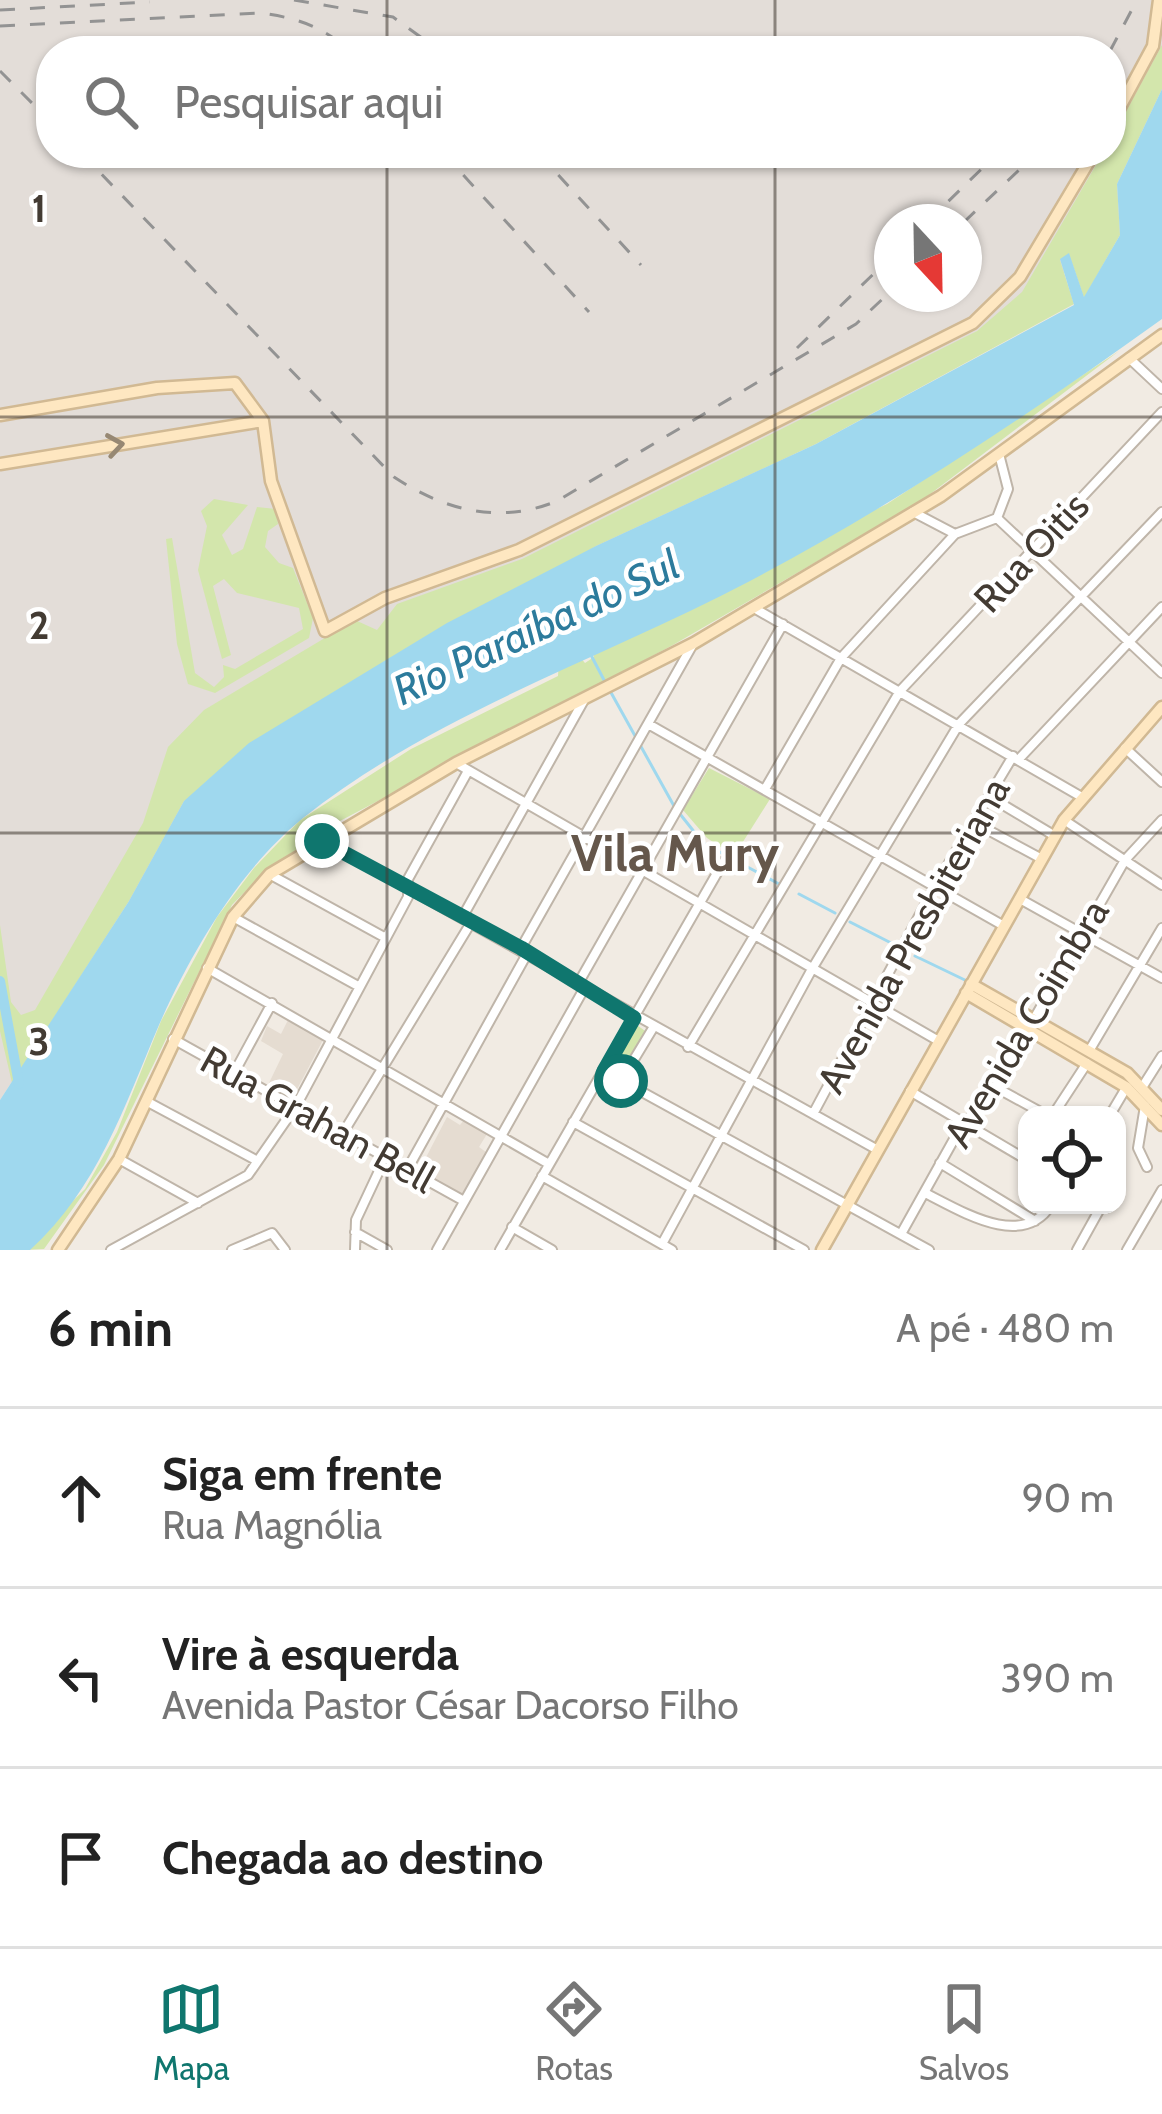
<!DOCTYPE html>
<html lang="pt">
<meta charset="utf-8">
<style>
body{margin:0;font-family:Cabin,sans-serif;background:#f6f6f6;color:#222}
.controls{position:absolute;right:36px;bottom:36px;display:grid;overflow:hidden;border-radius:24px;box-shadow:0 3px 9px #0004}
.controls button{width:108px;height:108px;display:grid;place-items:center;padding:0;border:0;border-bottom:3px solid #e0e0e0;background:#fff;color:#222;font:60px sans-serif}
.compass{position:absolute;left:874px;top:204px;width:108px;height:108px;border-radius:50%;background:#fff;box-shadow:0 3px 9px #0004;rotate:158deg}
.stop{position:absolute;width:36px;height:36px;margin:-27px;border:9px solid #0f766e;border-radius:50%;background:#fff}
.stop.end{background:#0f766e;border-color:#fff;box-shadow:0 3px 12px #0008}
.list{margin:0;padding:0;list-style:none}
h2{display:flex;justify-content:space-between;align-items:center;height:156px;margin:0;padding:0 48px;font-size:51px}
h2 small{font-size:39px;font-weight:400;color:#767676}
.list li{display:grid;grid-template-columns:78px 1fr auto;gap:36px;align-items:center;box-sizing:border-box;height:180px;padding:0 48px;border-top:3px solid #e0e0e0}
.list b{display:block;font-size:45px;white-space:nowrap}
.list p{margin:0;font-size:39px;white-space:nowrap;color:#767676}
.list em{font-size:39px;font-style:normal;color:#767676}
.icon{flex:none;width:66px;height:66px;fill:none;stroke:currentColor;stroke-width:2;stroke-linecap:round;stroke-linejoin:round}
.map{position:relative;flex:none;width:1162px;height:1250px;overflow:hidden}
.search{position:absolute;background:#fff;box-shadow:0 3px 9px #0004;left:36px;right:36px;top:36px;height:132px;display:flex;align-items:center;gap:30px;box-sizing:border-box;padding:0 42px;border-radius:48px;color:#767676;font-size:45px}
.sheet{height:696px;background:#fff}
nav{display:flex;justify-content:space-around;align-items:center;box-sizing:border-box;height:168px;border-top:3px solid #e0e0e0;background:#fff;font-size:33px;color:#767676}
nav a{display:grid;justify-items:center;gap:6px}
nav .on{color:#0f766e}
.map>svg:first-child{display:block}
.residential{fill:#e5dcd1}
.industrial{fill:#e3ddd8;fill-rule:evenodd}
.green{fill:#d3e6ac}
.water{fill:#9fd8ee}
.lines{fill:none;stroke-linecap:round;stroke-linejoin:round}
.stream{stroke:#9fd8ee;stroke-width:3}
.river{stroke:#9fd8ee;stroke-width:10}
.street-casing{stroke:#bfb5a9;stroke-width:12}
.secondary-casing{stroke:#d1b993;stroke-width:15}
.street{stroke:#fff;stroke-width:8}
.secondary{stroke:#fee7c1;stroke-width:10}
.rail{stroke:#939393;stroke-width:3;stroke-dasharray:15 15;stroke-linecap:butt}
.oneway{stroke:#978873}
.route{stroke:#0f766e;stroke-width:15}
.grid{fill:none;stroke:#433b33;stroke-width:3;stroke-opacity:0.55}
.labels{text-anchor:middle;stroke-width:9;stroke-linejoin:round;paint-order:stroke}
.street-label{font-size:39px;fill:#433b33;stroke:#fff}
.water-label{font-size:42px;font-style:italic;fill:#2c7b9c;stroke:#fff}
.district-label{font-size:51px;font-weight:bold;fill:#65574b;stroke:#fff}
.grid-label{font-size:39px;text-anchor:middle;font-weight:bold;fill:#433b33;stroke:#fff;stroke-width:9;stroke-linejoin:round;paint-order:stroke}
</style>
<div class="map">
<svg width="1162" height="1250" viewBox="0 0 1162 1250">
<rect width="100%" height="100%" fill="#f1ebe3"/>
<path class="residential" d="M289 1018 324 1038 293 1097 269 1083 283 1054 261 1041 267 1026 281 1034Z
M447 1117 460 1125 465 1119 487 1134 479 1147 490 1155 466 1196 420 1169Z"/>
<path class="industrial" d="M0 0H1162V89L1117 184 1120 235 129 901 0 1100ZM51 51H1111V153H51ZM892 222H964V294H892Z"/>
<path class="green" d="M1162 45V89L1117 184 1120 235 1084 298 1069 254 1060 260 1074 304 816 444 596 546 184 801 129 901 12 1083 0 1031V925L11 1002 21 1015 35 1010 143 823 168 747 204 710 355 620 377 630 397 604 522 559 977 331 1022 292 1103 153H1111V139Z
M1119 351 921 501 673 645 340 821 267 869 232 905 104 1165 44 1249 23 1250 85 1189 117 1132 161 1021 217 917 254 868 300 820 411 749 558 676 559 657 573 649 585 663 594 657 590 644 887 504Z
M214 499 248 505 222 535 232 555 243 549 257 507 276 509 278 524 268 531 265 547 279 563 293 568 313 618 309 638 215 693 188 684 177 644 166 539 172 538 195 673 214 687 224 677 223 665 235 669 303 629 299 608 237 593 224 579 213 586 231 655 222 659 198 570 207 526 201 511Z
M709 768 770 799 734 856 707 838 683 810Z
M634 1023 648 1033 621 1077 609 1069Z"/>
<path class="water" d="M1162 89V319C1030 414 894 505 750 581 600 660 437 712 303 818 240 869 191 952 159 1025 124 1107 98 1188 30 1250H0V1100L129 901 184 801 249 743 447 623 596 546 816 444 1074 305 1060 259 1069 253 1084 297 1120 235 1117 184Z"/>
<g class="lines">
<path class="stream" d="M592 657 604 680
M609 689 674 806
M680 814 703 843 779 884
M799 894 835 913
M850 922 897 946
M915 956 969 982"/>
<path class="river" d="M0 981 19 1084"/>
<defs>
<path id="street" d="M1129 358 1162 389
M913 512 955 534 997 518
M997 518 1162 673
M997 518 1008 489 999 454
M754 608 1080 796
M650 725 1004 926
M1125 748 1162 782
M1019 759 1162 607
M456 763 937 1040
M765 789 841 658 955 534
M990 797 1055 836
M1064 820 1162 885
M975 823 1042 859
M323 841 876 1149
M271 875 384 937
M1020 899 1162 978
M463 916 584 700
M233 917 358 986
M521 948 693 644
M207 968 549 1164
M579 982 783 624
M173 1039 464 1201
M688 1047 900 691 1162 412
M1089 1051 1162 928
M604 1071 929 1250
M234 1073 272 1003
M621 1081 653 1028
M1143 1086 1162 1056
M995 1087 1046 1115
M910 1091 1027 1160
M146 1101 254 1159
M1145 1106 1138 1148 1147 1167
M813 1114 934 888 1013 756
M1053 1115 1087 1063
M1110 1115 1126 1088
M573 1122 804 1250
M343 1133 472 921
M119 1159 198 1203
M940 1163 1035 1221
M408 1168 528 952
M542 1176 672 1250
M925 1193C961 1211 1022 1250 1051 1205
M512 1227 552 1250
M355 1232 387 1250
M901 1234 958 1132 995 1087 1125 860 1162 820
M662 1244 812 969 959 724 1162 512
M111 1250 248 1175 296 1106 408 897V879L468 771
M232 1250 272 1233 285 1250
M355 1250 356 1220 386 1156
M437 1250 585 987
M500 1250 724 861
M1077 1250 1102 1205
M1127 1250 1162 1190"/>
<path id="secondary" d="M1111 124 1153 46 1159 0
M0 415 157 388 235 383 263 421 271 481 325 631 385 598 519 550 973 323 1020 277 1094 153
M0 464 263 421
M971 984 1127 1073 1162 1110
M966 993 1126 1087 1162 1125
M58 1250 119 1159 233 917 270 874 456 763 694 643 941 496 1162 335
M822 1250 1064 820 1162 707"/>
</defs>
<use href="#street" class="street-casing"/>
<use href="#secondary" class="secondary-casing"/>
<use href="#street" class="street"/>
<use href="#secondary" class="secondary"/>
<path class="rail" d="M294 0 393 17 440 51
M0 10 150 2
M0 26 261 13C297 18 322 26 350 51
M1110 51 1137 0
M0 71 51 122
M81 153 394 477C444 510 499 525 557 501L856 324 892 290
M443 153 589 312
M538 153 641 265
M927 222 998 153
M964 222 1037 153
M797 348 892 256"/>
</g>
<defs><path id="oneway-chevron" d="M-2-3.5L2.5 0L-2 3.5" fill="none" stroke-width="1.6" stroke-linecap="round" stroke-linejoin="round" transform="scale(3)"/></defs>
<use class="oneway" href="#oneway-chevron" transform="translate(115 445) rotate(-9)"/>
<g class="lines">
<path class="route" d="M322 841 521 948 634 1018 604 1071 621 1081"/>
</g>
<path class="grid" d="M387 0V51M775 0V51M387 153V1250M775 153V1250M0 417H1162M0 833H1162"/>
<g class="labels">
<g class="street-label">
<text transform="translate(1031 552) rotate(-47)" y="14">Rua Oitis</text>
<text transform="translate(913 935) rotate(-61)" y="14">Avenida Presbiteriana</text>
<text transform="translate(1026 1023) rotate(-59)" y="14">Avenida Coimbra</text>
<text transform="translate(318 1119) rotate(29)" y="14">Rua Grahan Bell</text>
</g>
<g class="water-label">
<text transform="translate(536 627) rotate(-25)" y="15">Rio Paraíba do Sul</text>
</g>
<g class="district-label">
<text x="675" y="871">Vila Mury</text>
</g>
</g>
<g class="grid-label">
<text x="39" y="222">1</text>
<text x="39" y="639">2</text>
<text x="39" y="1055">3</text>
</g>
</svg>
<div class="controls">
<button><svg class="icon" aria-label="locate" viewBox="0 0 24 24"><circle cx="12" cy="12" r="6"/><path d="M12 2v4M12 18v4M2 12h4M18 12h4"/></svg></button>
</div>
<svg class="compass" viewBox="-18 -18 36 36"><path d="M0-13l5 13h-10z" fill="#e53935"/><path d="M0 13l5-13h-10z" fill="#767676"/></svg>
<div class="stop" style="left:621px;top:1081px"></div>
<div class="stop end" style="left:322px;top:841px"></div>
<div class="search"><svg class="icon" aria-label="search" viewBox="0 0 24 24"><circle cx="10" cy="10" r="6"/><path d="M15 15l6 6"/></svg>Pesquisar aqui</div>
</div>
<section class="sheet">
<h2>6 min<small>A pé · 480 m</small></h2>
<ul class="list">
<li><svg class="icon" aria-label="ahead" viewBox="0 0 24 24"><path d="M12 20V5M6 11l6-6 6 6"/></svg><div><b>Siga em frente</b><p>Rua Magnólia</p></div><em>90 m</em></li>
<li><svg class="icon" aria-label="left" viewBox="0 0 24 24"><path d="M17 20v-9H6M10 6l-5 5 5 5"/></svg><div><b>Vire à esquerda</b><p>Avenida Pastor César Dacorso Filho</p></div><em>390 m</em></li>
<li><svg class="icon" aria-label="arrive" viewBox="0 0 24 24"><path d="M6 21V4h12l-3 4 3 4H6"/></svg><div><b>Chegada ao destino</b></div></li>
</ul>
</section>
<nav>
<a class="on"><svg class="icon" aria-label="map" viewBox="0 0 24 24"><path d="M3 6l6-2 6 2 6-2v14l-6 2-6-2-6 2zM9 4v14M15 6v14"/></svg>Mapa</a>
<a><svg class="icon" aria-label="directions" viewBox="0 0 24 24"><path d="M12 3l9 9-9 9-9-9zM9 14v-3h6M13 9l2 2-2 2"/></svg>Rotas</a>
<a><svg class="icon" aria-label="saved" viewBox="0 0 24 24"><path d="M7 4h10v16l-5-4-5 4z"/></svg>Salvos</a>
</nav>
